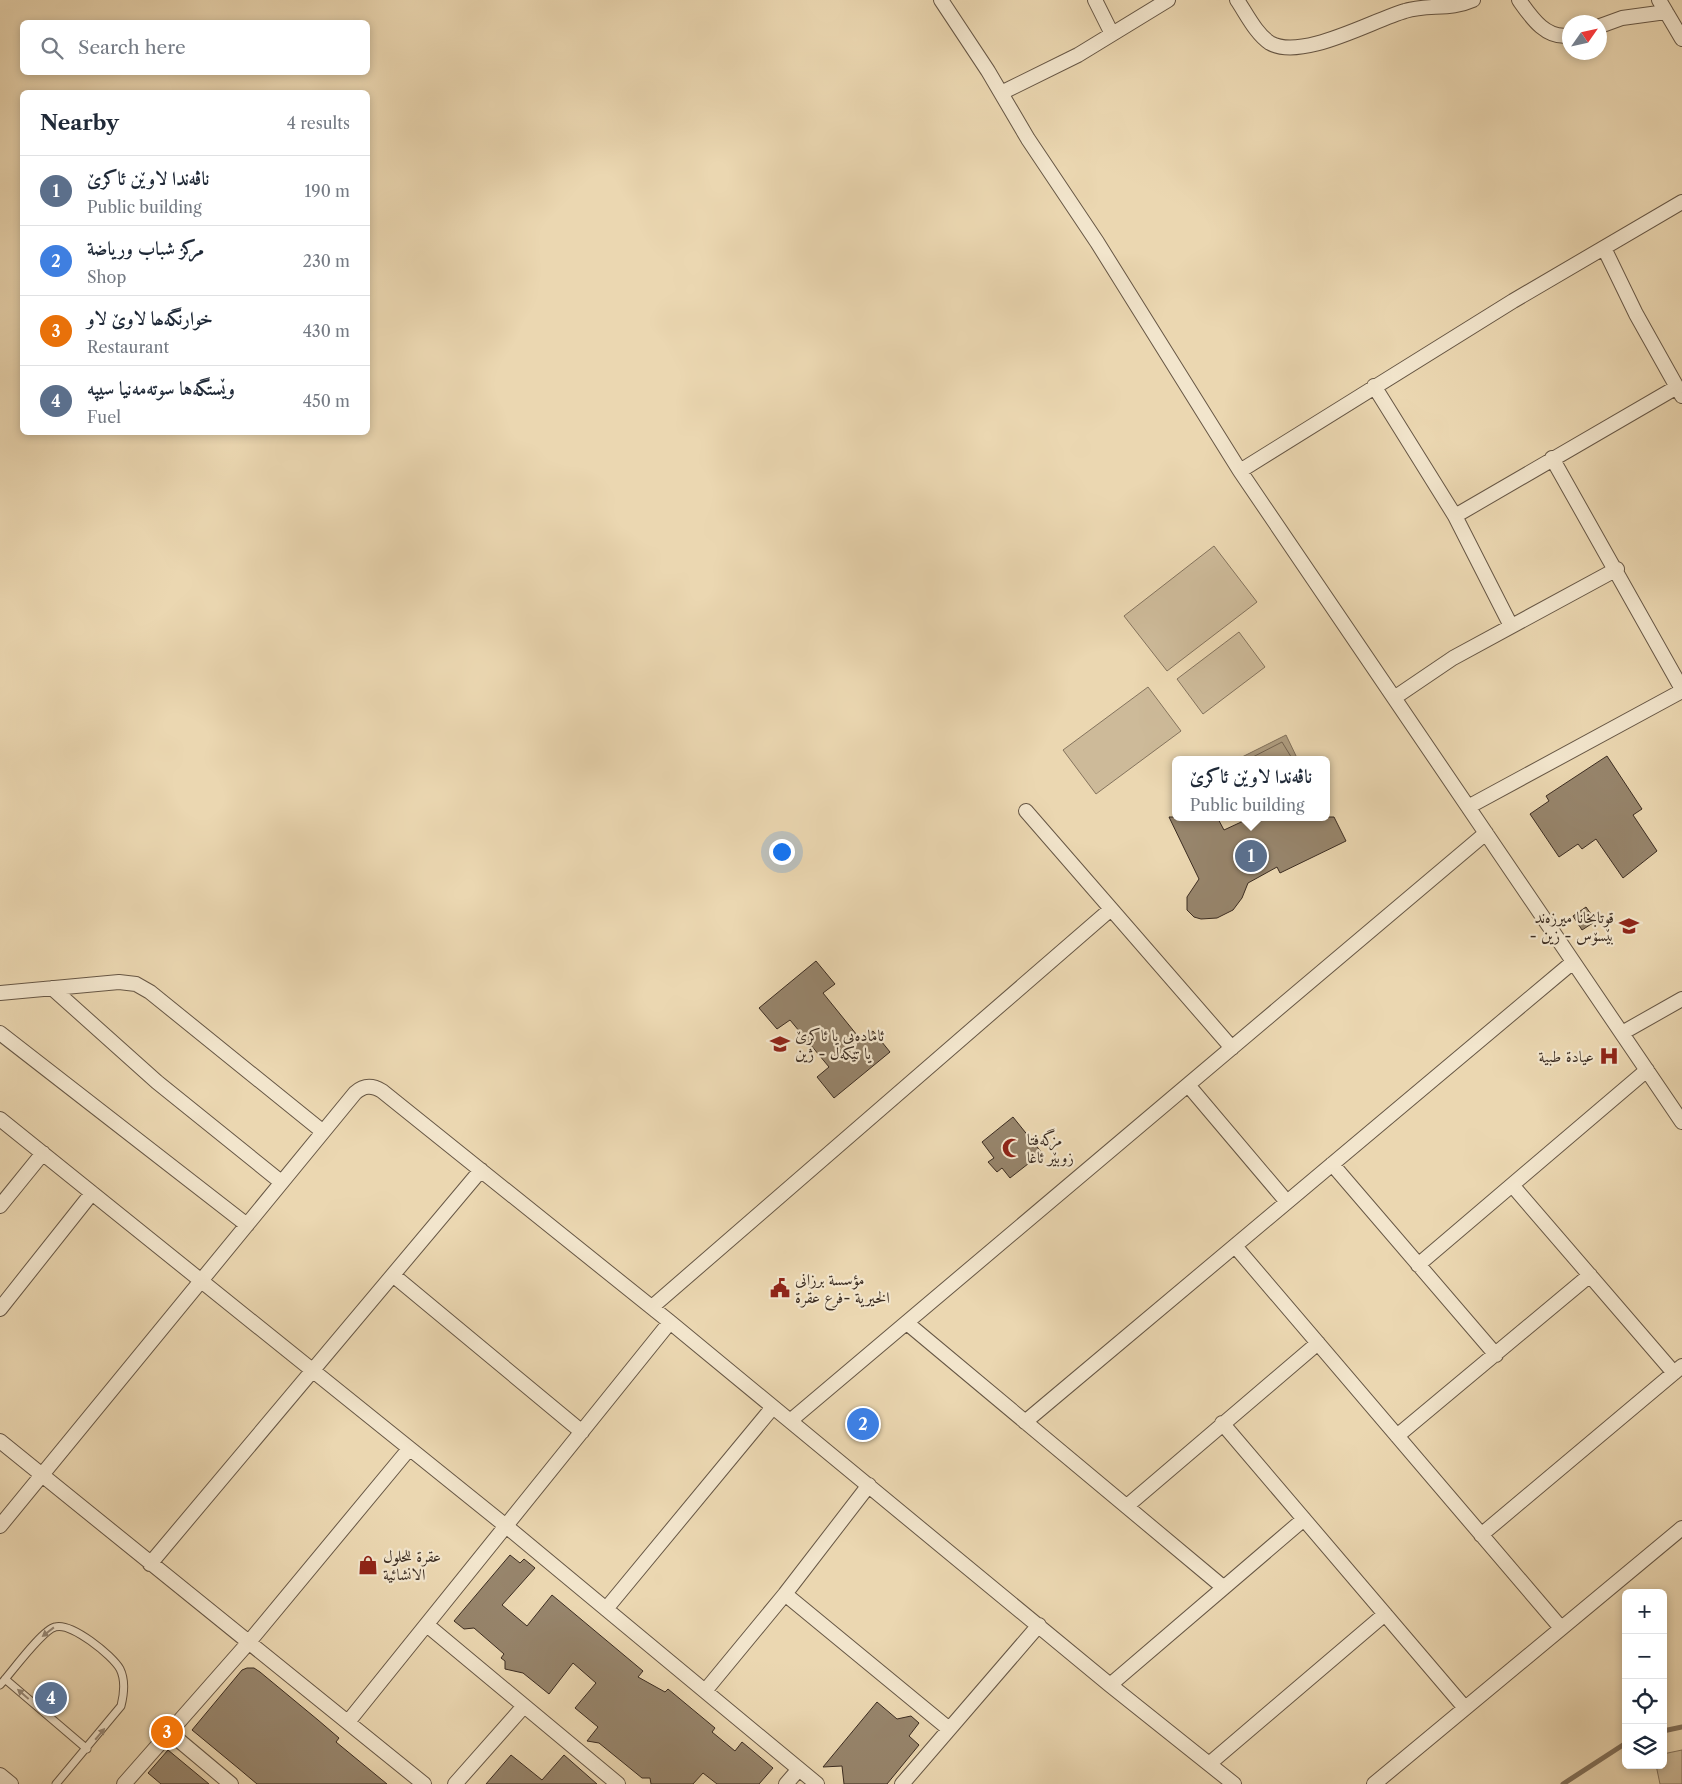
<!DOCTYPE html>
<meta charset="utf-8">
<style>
body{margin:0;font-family:"Libre Caslon Text",Amiri,serif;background:#f2f2f3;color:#1f2937}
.controls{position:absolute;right:15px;bottom:15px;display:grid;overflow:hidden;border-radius:8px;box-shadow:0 2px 8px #0003}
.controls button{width:45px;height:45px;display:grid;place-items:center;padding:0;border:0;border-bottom:1px solid #e0e1e3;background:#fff;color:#1f2937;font:25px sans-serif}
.compass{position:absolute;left:1562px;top:15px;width:45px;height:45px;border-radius:50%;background:#fff;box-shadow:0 2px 8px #0003;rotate:56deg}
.you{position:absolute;left:781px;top:851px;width:18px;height:18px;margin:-12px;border:4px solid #fff;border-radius:50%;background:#1a73e8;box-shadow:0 0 0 8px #1a73e833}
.badge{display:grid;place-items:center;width:32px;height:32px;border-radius:50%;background:#8f2418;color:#fff;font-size:16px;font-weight:700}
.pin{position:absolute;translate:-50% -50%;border:2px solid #fff;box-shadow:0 1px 5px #0006}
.popup{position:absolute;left:1172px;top:756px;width:158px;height:65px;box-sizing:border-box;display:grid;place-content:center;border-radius:8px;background:#fff;filter:drop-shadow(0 1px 4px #0005);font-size:16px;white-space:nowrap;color:#747a83}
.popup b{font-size:19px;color:#1f2937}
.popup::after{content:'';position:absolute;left:50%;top:100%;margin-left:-10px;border:10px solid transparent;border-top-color:#fff}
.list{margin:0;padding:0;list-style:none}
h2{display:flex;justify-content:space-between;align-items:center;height:65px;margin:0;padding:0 20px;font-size:21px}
h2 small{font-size:16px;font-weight:400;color:#747a83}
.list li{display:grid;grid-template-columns:32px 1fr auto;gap:15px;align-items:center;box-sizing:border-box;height:70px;padding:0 20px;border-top:1px solid #e0e1e3}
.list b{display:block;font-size:19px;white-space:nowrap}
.list p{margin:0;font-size:16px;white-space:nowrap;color:#747a83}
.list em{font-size:16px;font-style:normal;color:#747a83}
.icon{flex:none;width:28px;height:28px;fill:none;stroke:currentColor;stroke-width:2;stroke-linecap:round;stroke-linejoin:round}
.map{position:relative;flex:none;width:1682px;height:1784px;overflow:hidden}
.search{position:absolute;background:#fff;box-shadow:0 2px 8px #0003;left:20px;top:20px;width:350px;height:55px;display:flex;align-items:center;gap:12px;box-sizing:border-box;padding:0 18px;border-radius:8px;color:#747a83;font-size:19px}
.panel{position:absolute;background:#fff;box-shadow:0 2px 8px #0003;left:20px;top:90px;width:350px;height:345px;border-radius:8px}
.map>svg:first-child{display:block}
.green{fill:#cdba99;stroke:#84735d}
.water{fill:#af9d80;stroke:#81705a}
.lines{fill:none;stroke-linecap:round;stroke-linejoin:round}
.shore{stroke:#756450;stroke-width:1}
.stream{stroke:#81705a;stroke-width:5}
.building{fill:#97856c;stroke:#3b2c21}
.lane-casing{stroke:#675745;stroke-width:9}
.street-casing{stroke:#675745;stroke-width:16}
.lane{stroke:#f2e5cc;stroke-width:7}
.street{stroke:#f2e5cc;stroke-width:14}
.oneway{fill:#968876}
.labels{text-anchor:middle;stroke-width:4.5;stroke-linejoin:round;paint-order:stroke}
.poi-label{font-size:16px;fill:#3b2c21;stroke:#f2e5cc;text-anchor:start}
</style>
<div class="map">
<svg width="1682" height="1784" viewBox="0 0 1682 1784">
<rect width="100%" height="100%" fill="#ebd7b1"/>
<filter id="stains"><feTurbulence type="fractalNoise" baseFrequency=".004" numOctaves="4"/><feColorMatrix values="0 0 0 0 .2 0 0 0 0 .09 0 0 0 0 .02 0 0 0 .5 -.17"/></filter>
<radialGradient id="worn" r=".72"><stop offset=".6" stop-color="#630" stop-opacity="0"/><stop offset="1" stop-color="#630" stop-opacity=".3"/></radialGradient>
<path class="green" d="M1214 546 1257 602 1167 671 1124 616Z
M1239 632 1265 667 1203 714 1177 679Z
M1148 687 1181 731 1096 794 1063 750Z
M1682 1750V1784H1660L1656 1765H1663V1754Z"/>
<path class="water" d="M1286 735 1298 760H1236Z"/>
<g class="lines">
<path class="shore" d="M1247 760 1282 742 1293 760"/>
<path class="stream" d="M1663 1731 1682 1727
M1563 1784 1626 1743"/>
</g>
<path class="building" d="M1607 756 1642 809 1633 815 1657 851 1623 878 1596 839 1582 849 1578 844 1559 857 1530 814 1549 801 1546 796Z
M1169 817H1217L1224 830 1252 817H1334L1346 841 1280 873 1277 867 1248 883 1242 898 1233 910 1217 918 1201 919 1194 917 1187 910V897L1199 879Z
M1586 907 1596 921 1582 930 1573 916Z
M816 961 835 984 823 993 861 1040 873 1031 890 1052 834 1098 817 1077 829 1067 790 1020 777 1029 759 1008Z
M1013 1117 1042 1153 1010 1178 1002 1168 997 1172 988 1162 994 1158 982 1142Z
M510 1555 520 1563 524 1559 535 1568 502 1605 527 1626 552 1595 643 1671 638 1677 665 1692 668 1689 715 1728 712 1732 735 1751 742 1742 773 1768 759 1784H717L703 1773 693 1784H651L650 1778H642L599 1743 587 1741 598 1727 575 1708 596 1683 573 1663 549 1694 523 1673 505 1669V1661L501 1658 504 1654 474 1628 464 1629 454 1621Z
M247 1668H254L260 1672 318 1720 339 1738 336 1742 387 1784H257L238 1768 192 1730 242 1670Z
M877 1702 897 1719 911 1716 919 1723 909 1736 919 1745 887 1784H844L842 1766 823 1767Z
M168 1750 209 1784H161L148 1773Z
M511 1755 542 1780 564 1755 597 1784H486Z"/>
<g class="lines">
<defs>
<path id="lane" d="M5 1679 87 1749
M0 1685C11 1673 42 1630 55 1627 71 1622 112 1655 120 1669 126 1681 124 1694 121 1706L56 1784"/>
<path id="street" d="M941 0 988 71 1028 139 1097 242 1240 471 1682 1122
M1095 0 1112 34
M1237 0C1246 13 1256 34 1270 43 1302 61 1373 20 1405 11 1427 4 1451 10 1473 0
M1519 0C1531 17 1546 40 1570 35
M1659 0 1682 39
M1600 26 1622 18 1666 12
M1001 93 1078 55 1168 0
M1604 248 1636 314 1682 396
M1374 386 1455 516 1511 626
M1552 458 1682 689
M1240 471 1513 301 1682 202
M1455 516 1677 387
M1394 698 1453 658 1617 569
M1468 807 1682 691
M1026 811 1232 1048
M52 988 157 1082 281 1182
M0 993 119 982 136 984 150 992 322 1131
M0 1033 247 1225
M1622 1033 1682 999
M1188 1085 1287 1202
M0 1119 506 1526 817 1784
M1332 1164 1496 1355
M1512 1185 1674 1373
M0 1206 43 1153
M1235 1246 1561 1628
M1418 1265 1647 1070
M393 1275 582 1432
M652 1307 1111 909
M0 1309 92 1193
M907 1323 1223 1587
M790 1421 1486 833
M1025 1422 1573 962
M1222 1423 1465 1708
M1397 1436 1590 1275
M0 1441 424 1784
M1127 1506 1318 1343
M0 1526 355 1093C364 1085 372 1085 382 1091L670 1322 1110 1685 1234 1784
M1481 1535 1682 1366
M150 1564 481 1170
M785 1594 949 1729
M606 1609 773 1407
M427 1625 618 1784
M1110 1685 1304 1519
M705 1691 785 1594 869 1485
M348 1722 670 1322
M169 1732 231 1784
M1209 1764 1385 1614
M0 1775 11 1784
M124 1784 249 1642 409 1449
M455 1784 524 1706
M786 1784 799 1769
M902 1784 1039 1625
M1374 1784 1682 1528"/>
</defs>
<use href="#lane" class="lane-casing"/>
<use href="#street" class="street-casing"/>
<use href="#lane" class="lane"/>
<use href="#street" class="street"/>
</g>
<defs><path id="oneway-solid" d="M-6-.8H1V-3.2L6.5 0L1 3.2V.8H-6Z" transform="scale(1.25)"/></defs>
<g class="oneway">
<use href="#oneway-solid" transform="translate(48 1632) rotate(142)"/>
<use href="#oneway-solid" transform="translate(23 1694) rotate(-139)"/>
<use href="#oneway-solid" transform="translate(100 1734) rotate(-50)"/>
</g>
<defs>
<symbol id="school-bare" viewBox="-9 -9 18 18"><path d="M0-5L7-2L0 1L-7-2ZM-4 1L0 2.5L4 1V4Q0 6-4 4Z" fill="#8f2418" stroke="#f2e5cc" stroke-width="2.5" paint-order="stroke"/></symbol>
<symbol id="hospital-bare" viewBox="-9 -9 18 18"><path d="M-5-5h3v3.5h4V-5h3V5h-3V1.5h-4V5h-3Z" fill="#8f2418" stroke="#f2e5cc" stroke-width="2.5" paint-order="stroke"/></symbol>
<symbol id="mosque-bare" viewBox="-9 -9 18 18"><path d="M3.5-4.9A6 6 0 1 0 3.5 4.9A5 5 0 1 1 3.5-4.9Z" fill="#8f2418" stroke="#f2e5cc" stroke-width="2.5" paint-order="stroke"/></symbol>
<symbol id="civic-bare" viewBox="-9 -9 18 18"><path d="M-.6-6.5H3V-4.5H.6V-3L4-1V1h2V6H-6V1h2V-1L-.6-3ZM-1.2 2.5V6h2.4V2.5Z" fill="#8f2418" stroke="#f2e5cc" stroke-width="2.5" paint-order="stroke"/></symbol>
<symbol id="shop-bare" viewBox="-9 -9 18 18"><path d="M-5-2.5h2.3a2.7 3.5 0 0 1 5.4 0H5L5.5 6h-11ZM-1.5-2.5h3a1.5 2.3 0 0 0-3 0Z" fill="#8f2418" stroke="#f2e5cc" stroke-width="2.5" paint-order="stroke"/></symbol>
</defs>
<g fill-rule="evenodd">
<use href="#school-bare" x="1615" y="912" width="28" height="28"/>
<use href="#school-bare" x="766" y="1030" width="28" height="28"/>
<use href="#hospital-bare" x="1595" y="1042" width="28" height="28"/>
<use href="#mosque-bare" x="998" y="1134" width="28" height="28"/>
<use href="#civic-bare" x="766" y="1274" width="28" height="28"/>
<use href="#shop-bare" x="354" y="1551" width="28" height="28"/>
</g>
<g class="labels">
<g class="poi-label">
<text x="1614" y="923" text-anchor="end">قوتابخانا میرزەند<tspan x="1614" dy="18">- بێسۆس - زین</tspan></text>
<text x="795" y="1041">ئامادەیی یا ئاکرێ<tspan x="795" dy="18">یا تێکەل - ژین</tspan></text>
<text x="1594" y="1062" text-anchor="end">عيادة طبية</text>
<text x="1027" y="1145">مزگەفتا<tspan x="1027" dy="18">زوبێر ئاغا</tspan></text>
<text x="795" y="1285">مؤسسة برزانى<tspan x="795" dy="18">الخيرية -فرع عقرة</tspan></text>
<text x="383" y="1562">عقرة للحلول<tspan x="383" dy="18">الانشائیة</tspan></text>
</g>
</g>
<rect width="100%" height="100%" filter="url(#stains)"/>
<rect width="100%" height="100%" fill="url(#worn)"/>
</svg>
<div class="controls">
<button>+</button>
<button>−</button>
<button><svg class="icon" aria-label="locate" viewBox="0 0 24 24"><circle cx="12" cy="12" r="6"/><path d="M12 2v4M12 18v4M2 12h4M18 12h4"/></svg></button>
<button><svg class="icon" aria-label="layers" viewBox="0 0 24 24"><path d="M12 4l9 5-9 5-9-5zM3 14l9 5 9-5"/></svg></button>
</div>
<svg class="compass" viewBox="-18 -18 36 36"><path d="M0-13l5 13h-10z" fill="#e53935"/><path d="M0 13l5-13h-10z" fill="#747a83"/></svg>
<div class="you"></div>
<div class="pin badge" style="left:1251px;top:856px;background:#5c6f8a">1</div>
<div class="popup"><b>ناڤەندا لاوێن ئاکرێ</b>Public building</div>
<div class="pin badge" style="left:863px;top:1424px;background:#3f7fe0">2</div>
<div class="pin badge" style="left:167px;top:1732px;background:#e8710a">3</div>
<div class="pin badge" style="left:51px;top:1698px;background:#5c6f8a">4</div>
<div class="search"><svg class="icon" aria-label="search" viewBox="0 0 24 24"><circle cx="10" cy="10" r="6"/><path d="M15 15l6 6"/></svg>Search here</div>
<section class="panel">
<h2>Nearby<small>4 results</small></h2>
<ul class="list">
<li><span class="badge" style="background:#5c6f8a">1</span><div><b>ناڤەندا لاوێن ئاکرێ</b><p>Public building</p></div><em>190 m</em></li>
<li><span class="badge" style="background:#3f7fe0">2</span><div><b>مركز شباب ورياضة</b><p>Shop</p></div><em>230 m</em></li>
<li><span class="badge" style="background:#e8710a">3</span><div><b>خوارنگەھا لاوێ لاو</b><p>Restaurant</p></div><em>430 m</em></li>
<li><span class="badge" style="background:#5c6f8a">4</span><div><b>وێستگەها سوتەمەنیا سیپە</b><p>Fuel</p></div><em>450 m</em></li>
</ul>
</section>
</div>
